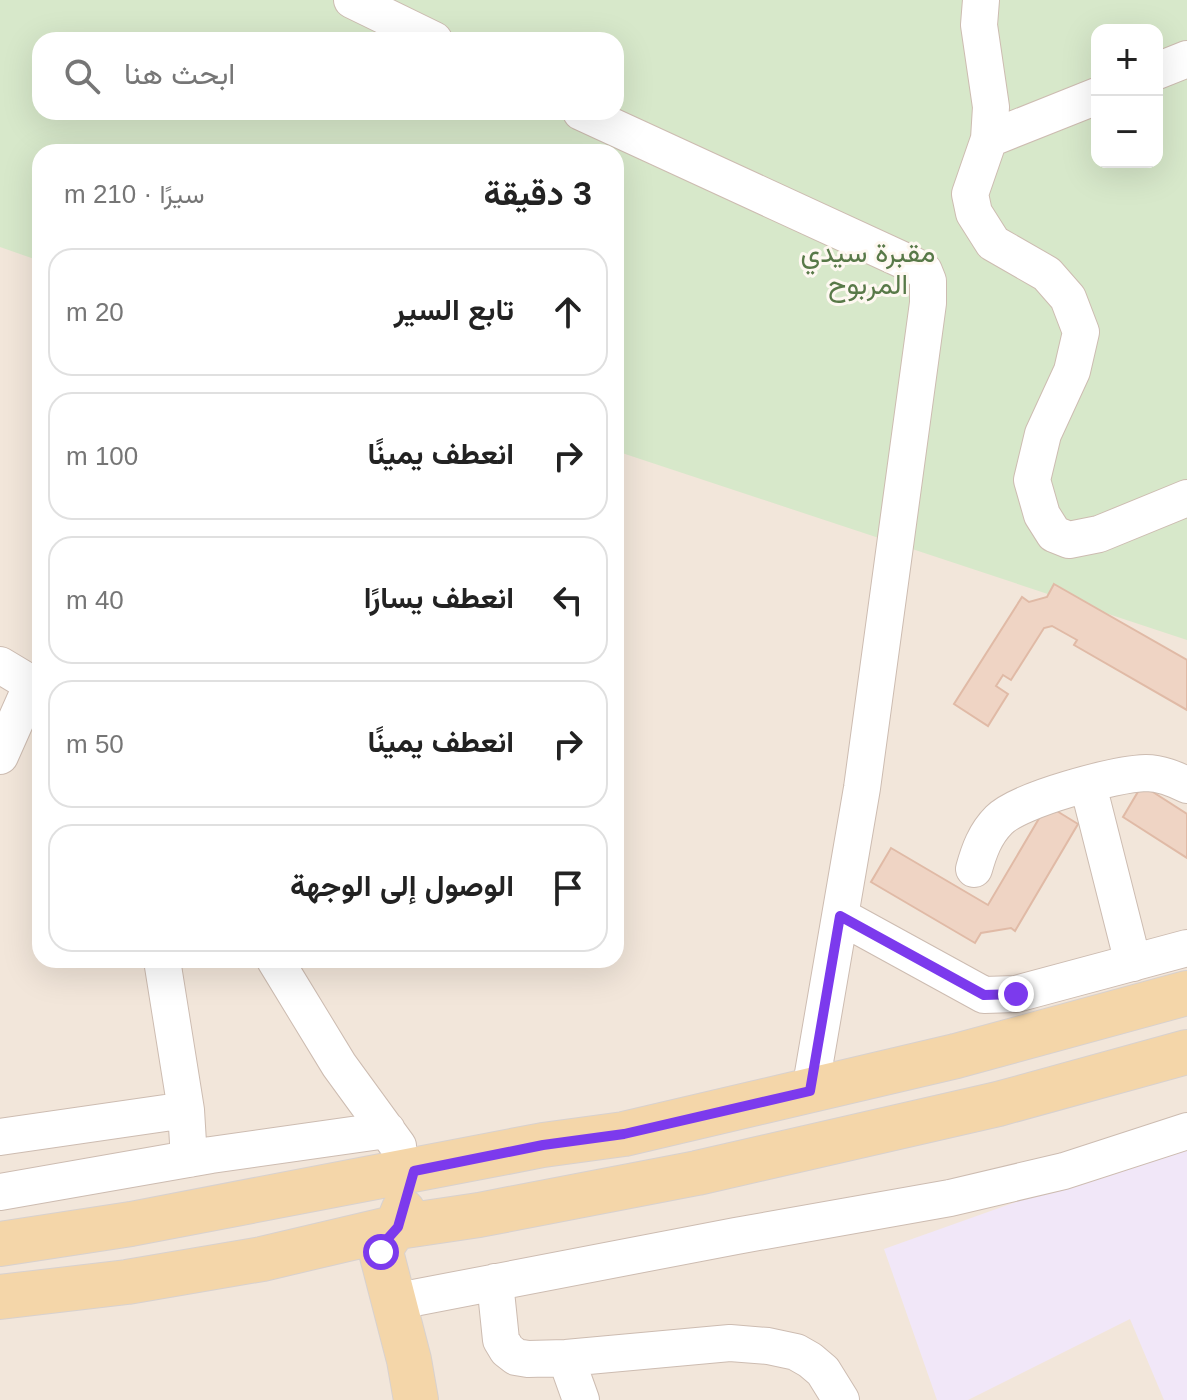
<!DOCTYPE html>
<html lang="ar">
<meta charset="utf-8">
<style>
body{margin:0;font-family:Arial,Vazirmatn,sans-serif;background:#f2f2f2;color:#222;direction:rtl}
.controls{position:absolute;right:24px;top:24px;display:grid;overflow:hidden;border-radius:16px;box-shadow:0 8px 32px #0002}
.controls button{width:72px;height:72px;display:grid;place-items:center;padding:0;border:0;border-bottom:2px solid #e0e0e0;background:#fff;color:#222;font:40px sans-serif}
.stop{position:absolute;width:24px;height:24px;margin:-18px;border:6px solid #7c3aed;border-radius:50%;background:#fff}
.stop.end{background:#7c3aed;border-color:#fff;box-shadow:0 2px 8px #0008}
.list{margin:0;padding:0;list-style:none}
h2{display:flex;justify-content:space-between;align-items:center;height:104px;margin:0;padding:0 32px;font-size:34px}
h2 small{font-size:26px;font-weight:400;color:#767676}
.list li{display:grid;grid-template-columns:52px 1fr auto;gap:24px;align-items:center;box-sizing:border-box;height:128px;margin:0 16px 16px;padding:0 16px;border:2px solid #e0e0e0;border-radius:24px}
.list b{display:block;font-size:30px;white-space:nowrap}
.list em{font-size:26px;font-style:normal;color:#767676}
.icon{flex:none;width:44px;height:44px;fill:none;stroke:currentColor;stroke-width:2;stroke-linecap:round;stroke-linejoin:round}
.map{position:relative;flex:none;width:1187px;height:1400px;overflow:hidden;direction:ltr}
.search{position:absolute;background:#fff;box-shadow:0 8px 32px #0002;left:32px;top:32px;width:592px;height:88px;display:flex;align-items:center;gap:20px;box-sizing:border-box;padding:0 28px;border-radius:24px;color:#767676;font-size:30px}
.panel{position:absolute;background:#fff;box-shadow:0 8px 32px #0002;left:32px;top:144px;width:592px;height:824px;border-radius:24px;direction:rtl}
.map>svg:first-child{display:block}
.residential{fill:#f2e6da;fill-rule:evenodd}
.education{fill:#f1e7f8}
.green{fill:#d7e8ca;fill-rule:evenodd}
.building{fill:#efd4c4;stroke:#e0baa6;stroke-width:2}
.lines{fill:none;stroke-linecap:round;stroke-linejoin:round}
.minor-casing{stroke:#cdbcb1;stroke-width:38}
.major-casing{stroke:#d8d1ce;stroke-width:46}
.minor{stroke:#fff;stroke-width:36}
.major{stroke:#f4d6a9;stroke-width:44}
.route{stroke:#7c3aed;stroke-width:10}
.labels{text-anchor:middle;stroke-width:6;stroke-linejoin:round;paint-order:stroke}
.park-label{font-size:28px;fill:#587948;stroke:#fef8f1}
</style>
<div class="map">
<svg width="1187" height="1400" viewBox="0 0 1187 1400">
<rect width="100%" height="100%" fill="#fbf4eb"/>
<path class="residential" d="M0 0H1187V1400H0ZM1097 30H1157V162H1097ZM40 40H616V112H40ZM40 152H616V960H40Z"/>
<path class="education" d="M1187 1141V1400H1164L1130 1319 968 1400H937L884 1249Z"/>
<path class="green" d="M0 0H1187V640L616 451V152H40V261L0 247ZM1097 30H1157V162H1097ZM40 40H616V112H40Z"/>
<path class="building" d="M1054 584 1187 660V710L1074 645 1077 640 1052 626 1044 628 1011 680 1003 675 996 686 1008 694 988 726 954 704 1022 597 1029 602 1047 597Z
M1142 785 1187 814V858L1123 817Z
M1047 805 1078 824 1015 931 1011 928 981 933 975 943 871 882 891 848 988 905Z"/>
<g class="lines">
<defs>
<path id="minor" d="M352 0 434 40
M981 0 979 25 991 107 989 139 970 194 974 213 993 243 1047 274 1068 298 1081 332 1072 371 1043 434 1032 480 1042 515 1054 534 1069 540 1099 534 1187 498
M1157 71 1187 59
M581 112 909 263 924 271 928 281V303L862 788 810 1091
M989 139 1097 96
M0 665 40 689
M0 756 32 684
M1088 785 1133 963
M974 869C979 851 985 834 999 820 1020 799 1115 774 1146 773 1161 773 1174 779 1187 785
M840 916 984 995 1016 994 1187 948
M162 960 186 1110 189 1159
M275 960 339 1065 398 1146
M0 1137 186 1110
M0 1192 211 1155 387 1130
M495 1282 501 1340 507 1350 516 1357 528 1359 566 1358 730 1343 768 1346 796 1352 810 1360 823 1371 841 1400
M393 1302 736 1236 950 1198 1064 1171 1187 1131
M566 1358 581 1400"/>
<path id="major" d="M403 1211C397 1230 384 1238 381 1252L409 1360 416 1400
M0 1244 131 1224 543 1145 624 1134 956 1056 1187 993
M0 1297 127 1282 262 1259 398 1227 479 1215 697 1173 998 1104 1187 1052"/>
</defs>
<use href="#minor" class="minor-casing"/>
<use href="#major" class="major-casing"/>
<use href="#minor" class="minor"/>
<use href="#major" class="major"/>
</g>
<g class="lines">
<path class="route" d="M381 1252 382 1245 398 1227 414 1171 543 1145 624 1134 810 1091 840 916 984 995 1016 994"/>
</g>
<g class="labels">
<g class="park-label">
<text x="868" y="262">مقبرة سيدي<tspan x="868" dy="32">المربوح</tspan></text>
</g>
</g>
</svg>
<div class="controls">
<button>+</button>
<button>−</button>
</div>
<div class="stop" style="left:381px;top:1252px"></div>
<div class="stop end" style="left:1016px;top:994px"></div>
<div class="search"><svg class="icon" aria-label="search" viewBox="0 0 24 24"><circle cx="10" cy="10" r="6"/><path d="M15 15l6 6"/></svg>ابحث هنا</div>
<section class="panel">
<h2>3 دقيقة<small>سيرًا · 210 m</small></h2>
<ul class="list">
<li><svg class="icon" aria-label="ahead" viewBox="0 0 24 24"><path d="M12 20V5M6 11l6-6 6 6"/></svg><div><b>تابع السير</b></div><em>20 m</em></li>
<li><svg class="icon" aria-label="right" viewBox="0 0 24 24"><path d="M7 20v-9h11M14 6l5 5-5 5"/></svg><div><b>انعطف يمينًا</b></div><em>100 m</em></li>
<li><svg class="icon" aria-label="left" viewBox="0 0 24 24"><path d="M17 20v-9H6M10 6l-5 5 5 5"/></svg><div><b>انعطف يسارًا</b></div><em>40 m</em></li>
<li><svg class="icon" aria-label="right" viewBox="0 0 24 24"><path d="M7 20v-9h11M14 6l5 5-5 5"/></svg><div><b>انعطف يمينًا</b></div><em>50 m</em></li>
<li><svg class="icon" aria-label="arrive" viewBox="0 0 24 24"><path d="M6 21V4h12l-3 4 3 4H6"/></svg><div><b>الوصول إلى الوجهة</b></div></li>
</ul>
</section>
</div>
